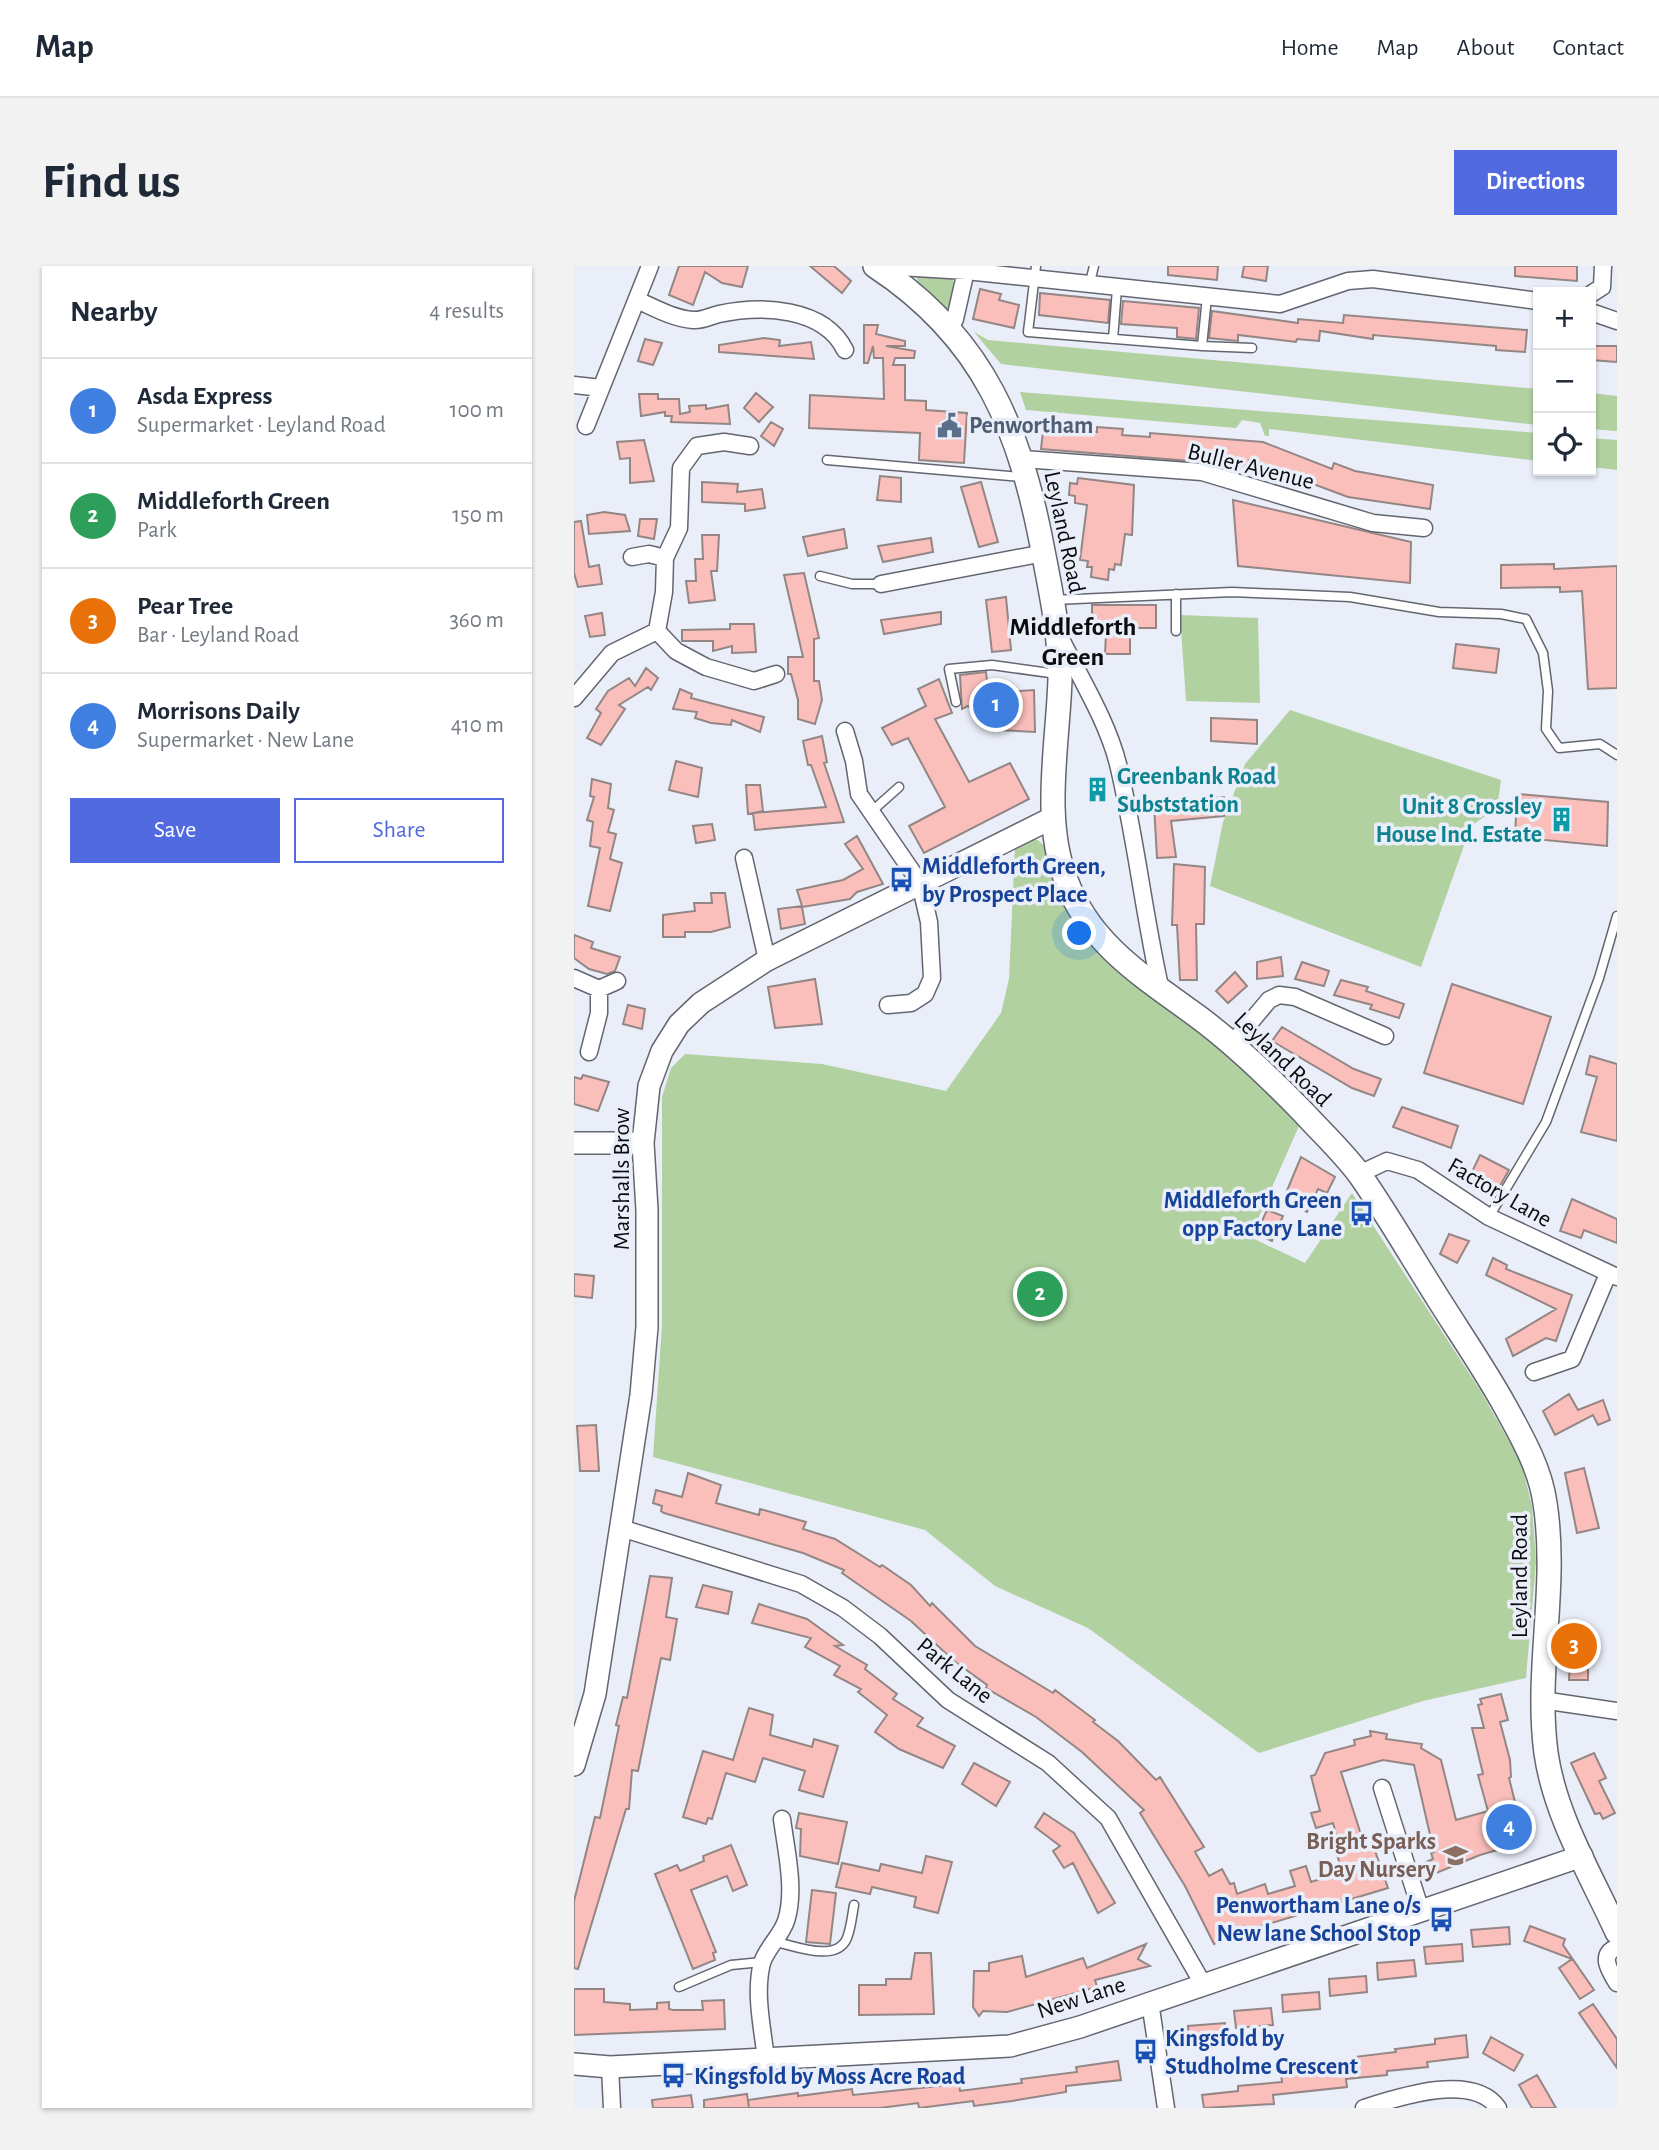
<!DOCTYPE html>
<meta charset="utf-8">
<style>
body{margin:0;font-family:"Alegreya Sans",sans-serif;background:#f2f2f3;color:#1f2937}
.controls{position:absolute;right:21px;top:21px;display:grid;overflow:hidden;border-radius:0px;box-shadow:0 2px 5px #0004}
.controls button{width:63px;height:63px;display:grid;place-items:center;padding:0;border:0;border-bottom:2px solid #e0e1e3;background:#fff;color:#1f2937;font:35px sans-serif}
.you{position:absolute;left:506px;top:668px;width:24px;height:24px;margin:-18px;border:5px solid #fff;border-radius:50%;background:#1a73e8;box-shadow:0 0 0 10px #1a73e833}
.badge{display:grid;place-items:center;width:46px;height:46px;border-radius:50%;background:#526ae0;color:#fff;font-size:23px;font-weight:700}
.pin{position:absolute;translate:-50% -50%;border:4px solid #fff;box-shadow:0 2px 7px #0006}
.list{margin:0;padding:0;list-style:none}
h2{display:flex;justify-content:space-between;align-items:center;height:91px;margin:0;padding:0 28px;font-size:30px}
h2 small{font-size:23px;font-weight:400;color:#747a83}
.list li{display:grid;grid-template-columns:46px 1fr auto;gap:21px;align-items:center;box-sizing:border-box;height:105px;padding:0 28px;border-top:2px solid #e0e1e3}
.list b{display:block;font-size:26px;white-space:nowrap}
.list p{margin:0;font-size:23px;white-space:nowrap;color:#747a83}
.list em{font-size:23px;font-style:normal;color:#747a83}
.actions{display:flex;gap:14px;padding:21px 28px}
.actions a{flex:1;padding:16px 0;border:2px solid #526ae0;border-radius:0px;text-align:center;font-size:24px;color:#526ae0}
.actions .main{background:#526ae0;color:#fff}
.icon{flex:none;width:38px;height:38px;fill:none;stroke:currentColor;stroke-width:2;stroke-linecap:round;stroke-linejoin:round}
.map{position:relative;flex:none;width:1043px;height:1842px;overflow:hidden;border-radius:0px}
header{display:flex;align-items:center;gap:42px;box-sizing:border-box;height:98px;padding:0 35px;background:#fff;border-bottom:2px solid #e0e1e3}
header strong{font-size:33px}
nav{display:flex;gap:38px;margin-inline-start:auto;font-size:24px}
.intro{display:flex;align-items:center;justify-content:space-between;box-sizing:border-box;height:168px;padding:0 42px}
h1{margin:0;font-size:49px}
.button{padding:18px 32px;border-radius:0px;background:#526ae0;color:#fff;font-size:24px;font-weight:700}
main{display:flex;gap:42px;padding:0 42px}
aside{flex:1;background:#fff;border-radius:0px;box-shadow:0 2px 5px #0004}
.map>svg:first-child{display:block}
.green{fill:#b2d1a1}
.building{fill:#fabfbb;stroke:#938685;stroke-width:2}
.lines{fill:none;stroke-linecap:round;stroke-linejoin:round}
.service-casing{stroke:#636670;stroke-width:11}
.minor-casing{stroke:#636670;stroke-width:19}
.tertiary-casing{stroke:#636670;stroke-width:24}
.secondary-casing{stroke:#636670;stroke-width:26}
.service{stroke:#fff;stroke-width:8}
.minor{stroke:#fff;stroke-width:16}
.tertiary{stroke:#fff;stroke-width:21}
.secondary{stroke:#fff;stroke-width:23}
.labels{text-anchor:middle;stroke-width:7;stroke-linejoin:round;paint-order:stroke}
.service-label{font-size:24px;font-weight:bold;fill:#4e5e75;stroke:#eaeef9;text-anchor:start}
.street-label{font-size:24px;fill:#0b0c0f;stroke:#eaeef9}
.culture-label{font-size:24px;font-weight:bold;fill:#0d838f;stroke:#eaeef9;text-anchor:start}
.transit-label{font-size:24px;font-weight:bold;fill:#164399;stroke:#eaeef9;text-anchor:start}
.education-label{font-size:24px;font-weight:bold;fill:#785e54;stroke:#eaeef9;text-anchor:end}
.neighbourhood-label{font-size:26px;font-weight:bold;fill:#0b0c0f;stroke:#eaeef9}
</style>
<header>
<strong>Map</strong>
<nav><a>Home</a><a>Map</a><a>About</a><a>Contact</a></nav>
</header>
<div class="intro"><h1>Find us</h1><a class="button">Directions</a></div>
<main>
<aside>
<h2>Nearby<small>4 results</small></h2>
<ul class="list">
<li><span class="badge" style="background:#3f7fe0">1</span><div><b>Asda Express</b><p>Supermarket · Leyland Road</p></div><em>100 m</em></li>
<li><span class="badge" style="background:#2e9e5b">2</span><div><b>Middleforth Green</b><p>Park</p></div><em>150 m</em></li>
<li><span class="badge" style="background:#e8710a">3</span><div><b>Pear Tree</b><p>Bar · Leyland Road</p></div><em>360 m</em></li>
<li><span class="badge" style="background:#3f7fe0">4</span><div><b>Morrisons Daily</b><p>Supermarket · New Lane</p></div><em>410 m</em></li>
</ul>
<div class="actions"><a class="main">Save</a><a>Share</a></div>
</aside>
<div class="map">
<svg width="1043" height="1842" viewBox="0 0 1043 1842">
<rect width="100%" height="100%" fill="#eaeef9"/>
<path class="green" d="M342 9 378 11 380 18 374 45 344 17Z
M400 66 414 74 964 123V159L427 98Z
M446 126 964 167V195L695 163V170H691L686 157 668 154 662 162 452 144Z
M1017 127 1043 130V165L1017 163Z
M1017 172 1043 174V204L1017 201Z
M606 349 684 352 686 437 612 435Z
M716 444 927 514 923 542 897 560 847 701 636 620 649 556 671 498Z
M462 573 471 580 496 645 543 700 661 796 725 860 676 971 731 997 778 927 906 1124 947 1196 958 1240 962 1296 952 1412 849 1435 685 1487 514 1362 421 1320 351 1264 79 1191 88 1059V831L97 802 111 788 248 798 372 825 427 747 435 713 441 581Z"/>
<path class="building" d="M105 0H174L168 21 148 17 131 6 119 39 95 29Z
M236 0H260L277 15 268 27Z
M594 0H644L643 14 594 9Z
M670 0H694L692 15 668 11Z
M941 0H1003V15L941 10Z
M406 23 427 28 425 34 445 39 440 62 399 53Z
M466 27 536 34 534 57 465 49Z
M549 35 625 42 622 73 603 71V62L547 58Z
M638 45 724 57V53L769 57 770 49 953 64 951 86 922 84V80L799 69V73L746 65 745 75 723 73 722 76 664 69V75L635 72Z
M290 59H304L302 68 331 75V80H312L341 85 340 92H321L319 99H331V134L352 135V144L393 147 390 197 345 194 346 167 235 162 236 129 310 133 309 92H300L299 80 294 97H290Z
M190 72 206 74 205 80 237 76 240 93 145 86V79Z
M71 73 88 77 79 99 64 95Z
M1017 80H1043V96L1017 94Z
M182 127 199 141 185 156 170 142Z
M65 128H84V133H105L106 148 116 146 115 140 132 139V143L154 139 156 158 97 156 98 150H91V146L67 150Z
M197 156 209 163 200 180 187 170Z
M470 157 523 166V161L549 163 548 169 576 171V167L689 176 758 203 760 197 781 205 859 219 856 243 774 231 675 194 674 199 646 200 629 196 467 183Z
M70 174 80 215 56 217V192L46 193 43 176Z
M306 210 327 212V236L303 234Z
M504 212 560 219 558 269 551 268 547 299 541 298 540 304 535 303 534 314 517 311 518 301H513L514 295 506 294 513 239 501 237V230L495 229 496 217 503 218Z
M128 216 164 218 163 226 188 223 191 242 171 245V238L128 236Z
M407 216 424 276 405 281 387 221Z
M659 234 837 276 836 317 664 300Z
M30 246 51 249 56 265 15 268 13 249Z
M66 253H83L80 273 64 270Z
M7 255 15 301 25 299 28 318 4 321 0 307V256Z
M270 263 273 282 234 290 229 271Z
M128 269H145L143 305H137L141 334 115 337 112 315H122L121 293H129Z
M357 272 359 286 309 296 304 280Z
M980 298V303L1043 300V422L1014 423 1008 325 986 326V321L927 322V299Z
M230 307 245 372 240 373V415H245L248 434 241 458 224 453V434L217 408H214V391H229L210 309Z
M432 331 437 384 418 386 412 334Z
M518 339H582V362H556V388H531L532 367H518Z
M367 346V358L310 368 307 354Z
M28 347 31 369 16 371 11 350Z
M156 358H180L182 386 158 387V380L139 385V375H108V364L156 363Z
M882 378 925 383 922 407 879 402Z
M72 402 84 412 77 424 74 421 45 439 51 443 27 479 13 472 27 447 22 443 34 425 55 412 61 420Z
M412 406 413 416 427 417 430 426 460 424 461 466 425 464 394 440 388 443 386 409Z
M365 413 378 447 361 453 395 516 436 497 455 533 350 587 335 560 371 541 334 472 318 479 308 462 352 440 344 423Z
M106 423 118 428 117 432 190 451 186 466 158 454 157 459 137 457 121 452 123 446 99 443Z
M637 452 683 454V478L637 475Z
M248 470 253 496 250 497 270 556 181 564 179 547 252 541 237 499H234L229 475Z
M102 495 128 502 124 531 95 524Z
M18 513 37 518 34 542 40 544 34 566 42 568 36 593 48 597 36 645 14 640 26 582 16 580 19 556 13 554 20 531 16 530Z
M172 519H186L189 545 174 548Z
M943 528 1034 536 1033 580 941 571Z
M650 531V550L597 555 602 591 583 592 580 539Z
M138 558 141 574 122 577 119 560Z
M283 570 309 618 283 626 276 633 228 641 231 658 207 663 204 643 228 640 223 624 269 614 289 603 271 578Z
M600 598 631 601 630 658H622L623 714H606L603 659H598Z
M137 627H151L156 661 137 666H111V671H89V649L121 645 120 637H138Z
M0 669 19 676 17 682 46 691 41 705 33 708 15 703 0 692Z
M707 691 709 710 683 713V696Z
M728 696 755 705 750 720 721 713Z
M661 706 673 720 654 737 642 725Z
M241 713 248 758 201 762 194 721Z
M767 714 794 721 792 725 830 738 825 752 796 743 798 739 760 729Z
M878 718 977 751 949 838 850 807Z
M54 739 71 743 68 763 49 758Z
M708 761 780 803 807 813 800 830 778 822 698 775Z
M1016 790 1043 798V875L1007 866 1023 811 1012 808Z
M9 809 35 816 24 845 0 838V811L7 813Z
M828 841 884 860 877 882 819 861Z
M906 889 935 904 923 925 896 910Z
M727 891 761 911 753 927 744 923 733 946 709 934Z
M998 933 1043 953V977L1010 964 1007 972 986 965Z
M693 944 709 950 698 975 682 968Z
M875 968 895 975 883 997 866 988Z
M919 992 933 999 932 1003 998 1029 982 1075 972 1072 939 1090 932 1073 982 1043 912 1009Z
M0 1008 20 1010 18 1032 0 1030Z
M995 1128 1004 1144 1029 1134 1036 1154 1024 1159 1019 1149 981 1169 969 1145Z
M22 1159 25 1205H6L3 1160Z
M1010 1202 1025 1262 1003 1267 991 1207Z
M114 1207 147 1219 142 1237 185 1249 186 1243 232 1256 229 1263 261 1273 306 1301 308 1299 337 1319 356 1340 358 1337 401 1380 479 1427 481 1424 521 1454 519 1456 544 1475 582 1514 586 1511 630 1581 621 1586 635 1610 648 1603 656 1618 660 1617 663 1628 691 1618 694 1628 721 1620 716 1605 732 1600 737 1616 768 1606 763 1588 767 1587 759 1557 742 1562 737 1547 746 1545 737 1510 741 1509 751 1487 781 1479 780 1474 797 1470 796 1465 813 1468 812 1473 848 1478 847 1482 867 1494 882 1554 914 1545 904 1509 909 1508 898 1462H910L904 1439 908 1438 906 1433 927 1428 934 1454 926 1456 936 1494 937 1511 935 1512 951 1576 906 1589 855 1610 850 1597 859 1593 857 1587 860 1586 840 1499 809 1494 767 1506 791 1581 799 1579 814 1622 671 1665 670 1660 640 1678 611 1620 566 1547 570 1544 508 1486 462 1451 412 1422 413 1419 380 1395 337 1355 268 1307 270 1304 229 1287 90 1247 87 1245 88 1240 79 1237 82 1224 108 1231Z
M76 1310 98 1312 92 1351 103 1353 96 1394 87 1392 64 1505 58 1504 55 1543H52L4 1703 0 1702V1635L21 1551 26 1552 45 1460 42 1459 49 1431 53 1432Z
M129 1319 158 1326 154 1348 122 1341Z
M185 1338 233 1353 269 1379 261 1380 293 1399 291 1403 323 1428 319 1433 349 1452 343 1460 381 1480 369 1502 325 1483 301 1466 313 1449 284 1426 287 1423 260 1409 266 1400 231 1381 237 1372 178 1357Z
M997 1363H1014V1414H995Z
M175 1442 199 1449 196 1469 238 1481 240 1473 264 1480 249 1531 225 1524 231 1505 189 1492 181 1516 152 1507 138 1553 134 1552 132 1558 109 1551 129 1485 159 1494Z
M1020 1487 1032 1512 1025 1515 1041 1547 1029 1553 1026 1547 1021 1548 997 1497Z
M400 1497 436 1516 422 1540 388 1518Z
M225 1547 273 1556 264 1598 226 1590 227 1563 222 1562Z
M470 1547 500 1567 541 1637 524 1647 499 1597 490 1602 479 1585 486 1580 461 1561Z
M157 1579 173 1619 159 1625 153 1610 117 1624 142 1686 139 1687 141 1694 119 1703 81 1608 103 1599 106 1605 130 1595 129 1590Z
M352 1590 378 1596 364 1647 340 1641 342 1631 298 1621 296 1628 262 1621 268 1597 305 1605 307 1598 348 1607Z
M238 1624 262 1627 256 1678 232 1676Z
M956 1660 991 1673 989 1679 1020 1724 1006 1733 985 1702 998 1693 950 1675Z
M935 1661 936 1678 899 1681 897 1664Z
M572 1678 564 1693 576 1700 521 1714 523 1721 433 1746 409 1745 405 1750 399 1741 400 1705H415V1697L448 1690 452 1711 509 1692 513 1702Z
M888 1678 889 1695 852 1698 850 1681Z
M341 1687H357L360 1748 285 1749V1719H312V1713H337Z
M840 1694 842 1710 804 1714 803 1697Z
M792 1710 793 1726 756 1730 755 1713Z
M0 1723H30V1736L56 1738V1744L83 1743V1737L95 1736V1743L99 1744H129L128 1735 150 1734 151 1763 0 1769Z
M745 1726 746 1743 709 1746 708 1729Z
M1019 1738 1043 1773V1802L1005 1747Z
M697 1742 699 1759 662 1762 660 1745Z
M651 1757 652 1774 615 1778 614 1760Z
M892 1769 894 1791 853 1796 854 1801 813 1805V1809L772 1813 773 1821 699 1829 700 1838 630 1842 628 1829 664 1825V1820L708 1816 707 1807 781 1799 780 1791 822 1786 821 1783 861 1778V1773Z
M917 1771 949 1789 940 1805 909 1787Z
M544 1795 547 1814 492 1820V1826L438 1835 400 1840 399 1835 345 1842 344 1837 306 1842H175L174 1834 224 1827V1830L278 1823 279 1829 385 1818 386 1825 448 1817 447 1813 503 1806 502 1801Z
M963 1809 974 1828 982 1842H958L945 1819Z
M173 1828 175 1842H130V1834Z
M117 1829 119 1842H79L78 1834Z"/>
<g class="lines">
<defs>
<path id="service" d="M462 0 454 66 628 80 633 31
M515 20 520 0
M539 73 543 23
M628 80 678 82
M253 194 447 211
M246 310 278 318H307
M602 328V365
M480 334 658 326 776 331 865 346 927 348 952 353 969 387 974 425 972 463 985 482 1026 478 1043 489
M382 436 375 403 418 399 483 408
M297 546 325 521
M915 951 972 856 1025 712 1043 650
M202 1676C221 1680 263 1697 273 1672 277 1662 278 1650 280 1639
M105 1721 157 1699 188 1696"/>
<path id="minor" d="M310 6 325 1 392 5 706 38 774 15 799 13 964 35
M1017 28 1028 21 1029 0
M63 34C81 42 98 52 119 54 128 55 136 50 145 48 187 39 250 41 271 84
M1017 46 1043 55
M376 63 381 53 393 0
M0 119 27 122
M12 160 76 0
M449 193 628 206 799 257 850 262
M58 291 75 288 91 292
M307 318 470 287
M83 365 102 385 132 401 180 415 202 408
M488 375C508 415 533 455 544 498 562 573 570 650 587 725
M0 432 38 387 83 365 90 326 91 292 105 262 107 202 123 180 150 176 176 180
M271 465 280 495 285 528 346 617 355 656 358 712 351 728 337 737 314 739
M170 592 193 694
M0 712 25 723 43 715
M658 778 695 734 705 729 721 731 811 770
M15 786 25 747V723
M785 908 813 895 844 904 915 951 1043 1011
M960 1106 998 1093 1034 1008
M47 1262 227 1318 269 1342 306 1370 374 1434 474 1497 534 1552 629 1718
M968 1434 1043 1445
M808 1522 847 1645
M1043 1681C1025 1689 1035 1704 1043 1717
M576 1736 592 1842
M192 1794C189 1764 180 1728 188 1697 192 1683 207 1670 212 1655 222 1625 212 1584 208 1553
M36 1801 38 1842
M790 1842C825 1831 899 1806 924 1842"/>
<path id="tertiary" d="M0 877H69
M0 1499 21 1428 67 1129 73 1061V944L69 877 75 820 88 785 105 758 127 737 193 694 480 551
M0 1798 36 1801 436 1780 506 1761 1008 1590"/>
<path id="secondary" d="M301 0C411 72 447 166 470 290 478 331 486 371 486 413 484 478 468 553 492 614 516 679 570 711 623 750 661 778 697 813 730 847 749 868 772 889 788 912 815 951 839 993 865 1034 887 1069 911 1104 931 1140 948 1171 966 1202 971 1237 984 1321 961 1404 972 1487 981 1550 1017 1609 1043 1666"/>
</defs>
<use href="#service" class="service-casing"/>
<use href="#minor" class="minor-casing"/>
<use href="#tertiary" class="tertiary-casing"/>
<use href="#secondary" class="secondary-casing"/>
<use href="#service" class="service"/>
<use href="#minor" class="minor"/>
<use href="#tertiary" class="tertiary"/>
<use href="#secondary" class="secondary"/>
</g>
<defs>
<symbol id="civic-bare" viewBox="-9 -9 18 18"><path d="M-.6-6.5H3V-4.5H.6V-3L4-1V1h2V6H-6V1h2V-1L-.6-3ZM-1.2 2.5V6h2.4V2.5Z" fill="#5c6f8a" stroke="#eaeef9" stroke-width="2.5" paint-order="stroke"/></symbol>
<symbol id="building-bare" viewBox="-9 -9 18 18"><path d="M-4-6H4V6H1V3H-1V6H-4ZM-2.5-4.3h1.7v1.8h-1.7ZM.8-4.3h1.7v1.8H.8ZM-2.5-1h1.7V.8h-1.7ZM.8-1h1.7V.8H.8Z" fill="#0f9aa8" stroke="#eaeef9" stroke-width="2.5" paint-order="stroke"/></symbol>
<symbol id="bus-bare" viewBox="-9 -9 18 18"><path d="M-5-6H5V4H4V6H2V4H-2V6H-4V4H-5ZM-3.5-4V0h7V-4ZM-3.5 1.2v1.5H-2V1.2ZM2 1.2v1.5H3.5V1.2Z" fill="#1a4fb4" stroke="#eaeef9" stroke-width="2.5" paint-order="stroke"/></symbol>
<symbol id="school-bare" viewBox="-9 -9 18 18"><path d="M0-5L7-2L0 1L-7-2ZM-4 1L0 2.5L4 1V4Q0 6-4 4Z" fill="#8d6e63" stroke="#eaeef9" stroke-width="2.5" paint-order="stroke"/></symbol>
</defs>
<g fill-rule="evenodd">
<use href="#civic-bare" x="358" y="142" width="35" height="35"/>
<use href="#building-bare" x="506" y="506" width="35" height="35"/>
<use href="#building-bare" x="970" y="536" width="35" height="35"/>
<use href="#bus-bare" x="310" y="596" width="35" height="35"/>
<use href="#bus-bare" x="770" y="930" width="35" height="35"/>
<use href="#school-bare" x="864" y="1572" width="35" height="35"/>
<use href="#bus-bare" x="850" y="1636" width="35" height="35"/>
<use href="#bus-bare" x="554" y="1768" width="35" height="35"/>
<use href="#bus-bare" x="82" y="1792" width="35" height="35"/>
</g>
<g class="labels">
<g class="service-label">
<text x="395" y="167">Penwortham</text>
</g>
<g class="street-label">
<text transform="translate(677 200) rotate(14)" y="8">Buller Avenue</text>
<text transform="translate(491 266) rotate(78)" y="8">Leyland Road</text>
<text transform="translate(709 793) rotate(44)" y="8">Leyland Road</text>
<text transform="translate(47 913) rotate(-90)" y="8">Marshalls Brow</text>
<text transform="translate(926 926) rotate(30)" y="8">Factory Lane</text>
<text transform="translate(945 1310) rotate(-90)" y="8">Leyland Road</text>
<text transform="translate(381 1404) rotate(39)" y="8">Park Lane</text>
<text transform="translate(507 1731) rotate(-18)" y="8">New Lane</text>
</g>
<g class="culture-label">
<text x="543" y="518">Greenbank Road<tspan x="543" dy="28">Subststation</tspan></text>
<text x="968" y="548" text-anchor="end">Unit 8 Crossley<tspan x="968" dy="28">House Ind. Estate</tspan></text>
</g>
<g class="transit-label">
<text x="348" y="608">Middleforth Green,<tspan x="348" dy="28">by Prospect Place</tspan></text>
<text x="768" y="942" text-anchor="end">Middleforth Green<tspan x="768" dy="28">opp Factory Lane</tspan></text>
<text x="847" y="1647" text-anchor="end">Penwortham Lane o/s<tspan x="847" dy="28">New lane School Stop</tspan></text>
<text x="591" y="1780">Kingsfold by<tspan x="591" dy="28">Studholme Crescent</tspan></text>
<text x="120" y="1818">Kingsfold by Moss Acre Road</text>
</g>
<g class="education-label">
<text x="862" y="1583">Bright Sparks<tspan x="862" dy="28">Day Nursery</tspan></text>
</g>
<g class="neighbourhood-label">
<text x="499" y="369">Middleforth<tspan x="499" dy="30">Green</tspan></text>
</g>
</g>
</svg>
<div class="controls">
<button>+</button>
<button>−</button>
<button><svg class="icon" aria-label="locate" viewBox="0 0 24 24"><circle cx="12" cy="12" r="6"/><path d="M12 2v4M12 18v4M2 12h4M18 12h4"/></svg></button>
</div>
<div class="you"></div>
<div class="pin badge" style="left:422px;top:439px;background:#3f7fe0">1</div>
<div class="pin badge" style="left:466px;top:1028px;background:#2e9e5b">2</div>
<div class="pin badge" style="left:1000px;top:1380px;background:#e8710a">3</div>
<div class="pin badge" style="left:935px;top:1561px;background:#3f7fe0">4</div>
</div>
</main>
